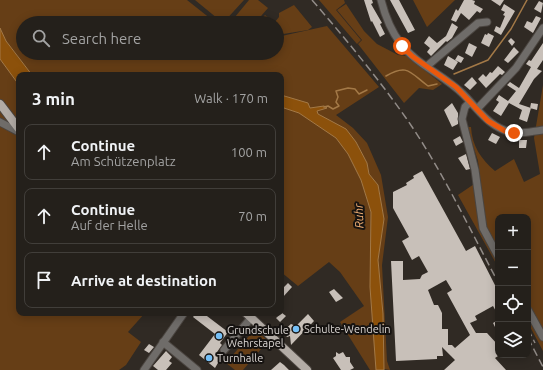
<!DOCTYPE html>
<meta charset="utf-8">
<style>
body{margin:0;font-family:Ubuntu,sans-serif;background:#2c2824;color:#f1f3f6}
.controls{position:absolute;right:12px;bottom:12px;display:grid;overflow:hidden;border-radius:8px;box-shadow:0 2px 10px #0003}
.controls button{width:36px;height:36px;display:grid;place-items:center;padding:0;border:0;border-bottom:1px solid #413e3a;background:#24201b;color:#f1f3f6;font:20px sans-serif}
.stop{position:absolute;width:12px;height:12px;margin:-9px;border:3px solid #ea580c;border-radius:50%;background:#fff}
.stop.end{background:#ea580c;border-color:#fff;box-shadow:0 1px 4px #0008}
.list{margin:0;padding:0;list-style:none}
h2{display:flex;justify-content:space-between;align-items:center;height:52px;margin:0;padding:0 16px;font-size:17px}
h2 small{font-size:13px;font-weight:400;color:#a3a3a3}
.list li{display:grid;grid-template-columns:26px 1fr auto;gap:12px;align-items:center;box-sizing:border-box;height:56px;margin:0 8px 8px;padding:0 8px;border:1px solid #413e3a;border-radius:8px}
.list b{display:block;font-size:15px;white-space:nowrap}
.list p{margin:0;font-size:13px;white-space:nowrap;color:#a3a3a3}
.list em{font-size:13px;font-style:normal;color:#a3a3a3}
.icon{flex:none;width:22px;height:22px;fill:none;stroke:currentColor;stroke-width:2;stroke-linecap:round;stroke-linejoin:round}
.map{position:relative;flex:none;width:543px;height:370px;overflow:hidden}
.search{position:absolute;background:#24201b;box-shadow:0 2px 10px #0003;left:16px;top:16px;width:268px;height:44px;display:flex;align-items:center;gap:10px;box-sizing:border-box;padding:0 14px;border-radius:22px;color:#a3a3a3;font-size:15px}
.panel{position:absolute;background:#24201b;box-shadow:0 2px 10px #0003;left:16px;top:72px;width:268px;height:244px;border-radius:8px}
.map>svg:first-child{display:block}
.green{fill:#663e16}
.water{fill:#8c510b;stroke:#a37947}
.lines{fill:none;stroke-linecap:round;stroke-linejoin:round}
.stream{stroke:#a37947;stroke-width:1.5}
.building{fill:#c8c0b9;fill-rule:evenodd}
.minor-casing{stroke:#4b4540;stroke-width:9}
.major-casing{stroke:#4b4540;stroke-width:10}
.minor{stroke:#6f6c69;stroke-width:7}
.major{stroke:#b3aca6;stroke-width:8}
.rail{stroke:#928c88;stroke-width:1.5;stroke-dasharray:8 4;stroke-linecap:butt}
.route{stroke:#ea580c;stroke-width:5}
.poi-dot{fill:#76c0f7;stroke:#161311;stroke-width:1.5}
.labels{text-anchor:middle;stroke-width:4;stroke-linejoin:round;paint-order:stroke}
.poi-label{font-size:11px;fill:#dad5d2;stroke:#161311;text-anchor:start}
.water-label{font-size:12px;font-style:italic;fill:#f8b477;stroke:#161311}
</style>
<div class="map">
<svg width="543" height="370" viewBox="0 0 543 370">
<rect width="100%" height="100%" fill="#302a24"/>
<path class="green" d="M0 0H187L216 23H23V53H277V37L327 26 379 87 336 115 353 128 367 143 381 175 388 217 382 265 387 361 390 370 384 369 383 314 378 260 384 219 378 185 369 174 367 163 356 142 320 126 336 138 348 154 361 180 371 212 370 266 376 370H370L340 322 364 306 340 272 329 262 298 286 281 272V75H32L6 41 0 28Z
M195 0H244L223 23Z
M249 0H258L268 8 255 23H230Z
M319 0H344L345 3 336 10 361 40 357 44Z
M413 0H455L427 27Z
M346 4 364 31 377 44 398 55 407 56 442 84 433 90 419 88 404 103 358 44 365 37 362 40 337 10Z
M294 5 312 27 308 30 277 35V23H274L279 17V13Z
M265 15 274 22 273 23H258Z
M0 59 19 85V313H145L128 332 141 342 126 365 119 370H0Z
M543 85V335L528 308V217H498V254L481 229 498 260V267L458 195 480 180 478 161 467 127H471C472 146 481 159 495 171L514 159 524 182 540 174 534 138Z
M528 312 543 339V351L528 323Z
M255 329 268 341 243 370H235L226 363Z"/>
<path class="water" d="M0 28 6 41 32 75H19V85L0 59Z
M281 95 308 103 310 108 324 106 327 108 317 111 318 114 346 129 356 142 367 163 369 174 378 185 384 219 378 260 383 314 384 370H376L370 287 371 212 361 180 348 154 336 138 299 113 281 107Z"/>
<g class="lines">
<path class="stream" d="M454 74 488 60 511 29 527 0
M386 76C408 63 410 73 428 86L437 84
M324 107 328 106 333 109 339 106 336 102 338 97 336 91 348 88 355 89 359 94 367 90"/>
</g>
<path class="building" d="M364 0H372L373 3 371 4 382 23 380 24 385 34 380 37 372 21 371 22Z
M390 0H399L415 30 408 33Z
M464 0H472L475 1 474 4 483 9 480 13 477 11 469 20 461 13 456 22 451 20 456 9 458 11Z
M491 0H504L500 6Z
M539 1 543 3 541 13 534 9Z
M504 4 515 11 501 35 494 31 496 26 500 28 505 16 503 15 505 12 501 10Z
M536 16 541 18 533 33 524 27 527 21 532 23Z
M452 23 458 27 452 38 447 42 446 41 431 56 427 52 430 48 424 43 429 36 437 43 446 36Z
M488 33 494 36 489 47 481 43 485 34 487 35Z
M511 38 515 42 512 46 508 41Z
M469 43 477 47 472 57 465 53Z
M543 43V60L537 69 542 71 534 79 519 104 531 108 527 122 519 119 522 110 509 103 501 116 493 111 499 102 496 100 499 95 508 101 516 91 507 85 510 82 519 88 531 67 526 64 529 60 531 61Z
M514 47 519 52 508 63 504 60Z
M458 55 464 58 461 63 455 60Z
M448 56 458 62 453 70 444 65Z
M498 66 505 72 502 75 500 74 486 88 478 79 483 74 486 77 490 72 492 73Z
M472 77 477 83 470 90 464 85Z
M452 103 458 113V124L452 127 444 110Z
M531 103 538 104 537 110 530 108Z
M492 133 500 137 496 144 488 140Z
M460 136 463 142 456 146 453 140Z
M519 140H527L526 148H519Z
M466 154 470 169 466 170 458 158Z
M422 171 466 251 475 246 498 291V315L493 306 475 316 477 320 470 323 476 333H487L498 345V356L495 358 506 370H444L455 360 442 347 443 356H437V359L396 361 391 261H403V280L420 279 422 275 428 272 419 256 412 260 402 241 409 237 393 208V192L407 185 406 183 414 178 413 176ZM446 280 452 290 447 293 470 335 455 348 452 345H448V329H442V313L438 305H434L428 290Z
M288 283 292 287 283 297 281 295V290Z
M334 289 343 298 336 302 329 292Z
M196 313H203L228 332 220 343 222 345 217 352 222 356 215 368 199 355 215 334 193 317Z
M282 313 286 316 280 322 276 318Z
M308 314 314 321 291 345 290 336 287 337 283 331 291 324 296 326Z
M498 320V333L493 323Z
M149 344 154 347 149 353 144 350Z
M166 351 172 357 169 361 172 363 166 370H158L153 366Z
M336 352 339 354 343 352 346 357H350V362L354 368 350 370H341L333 358 336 356Z
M280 362 284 365 289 370H271Z"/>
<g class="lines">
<defs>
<path id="minor" d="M381 0C385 16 391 31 401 44 417 65 444 75 463 94 476 107 486 123 504 130 516 135 530 132 543 130
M427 66 478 23 487 22
M470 102 465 107 462 119 475 170 483 228 498 256
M477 109 516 68 543 28
M0 122 19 132
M528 310 543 337
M163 342 197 370
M224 350 251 318
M144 370 184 313"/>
<path id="major" d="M0 104 19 129
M246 313 307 370"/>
</defs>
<use href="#minor" class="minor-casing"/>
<use href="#major" class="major-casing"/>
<use href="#minor" class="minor"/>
<use href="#major" class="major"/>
<path class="rail" d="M312 0C345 38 377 77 406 118 441 168 469 228 498 282
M528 329 535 343
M528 338 543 367"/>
</g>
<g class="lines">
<path class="route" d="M402 46 412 56 456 87 488 121 505 131 514 133"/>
</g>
<g class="poi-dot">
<circle cx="296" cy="329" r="4"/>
<circle cx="219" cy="336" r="4"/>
<circle cx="209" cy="358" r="4"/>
</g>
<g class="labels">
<g class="poi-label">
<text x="304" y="333">Schulte-Wendelin</text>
<text x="227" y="334">Grundschule<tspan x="227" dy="13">Wehrstapel</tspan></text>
<text x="217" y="362">Turnhalle</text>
</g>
<g class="water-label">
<text transform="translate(359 216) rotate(-92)" y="4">Ruhr</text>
</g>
</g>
</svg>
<div class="controls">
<button>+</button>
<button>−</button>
<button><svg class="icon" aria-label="locate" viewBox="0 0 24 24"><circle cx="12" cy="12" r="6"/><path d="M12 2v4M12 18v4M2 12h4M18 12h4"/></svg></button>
<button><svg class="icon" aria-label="layers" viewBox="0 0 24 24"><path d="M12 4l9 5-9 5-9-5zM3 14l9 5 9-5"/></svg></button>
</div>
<div class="stop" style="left:402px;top:46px"></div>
<div class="stop end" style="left:514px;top:133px"></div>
<div class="search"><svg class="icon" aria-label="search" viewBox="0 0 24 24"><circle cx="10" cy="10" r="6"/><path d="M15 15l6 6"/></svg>Search here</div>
<section class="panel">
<h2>3 min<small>Walk · 170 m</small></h2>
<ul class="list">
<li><svg class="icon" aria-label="ahead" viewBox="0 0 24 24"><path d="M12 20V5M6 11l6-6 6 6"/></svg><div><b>Continue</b><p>Am Schützenplatz</p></div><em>100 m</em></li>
<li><svg class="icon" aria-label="ahead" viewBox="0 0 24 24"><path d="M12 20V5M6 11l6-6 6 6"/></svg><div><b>Continue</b><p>Auf der Helle</p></div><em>70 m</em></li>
<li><svg class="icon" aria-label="arrive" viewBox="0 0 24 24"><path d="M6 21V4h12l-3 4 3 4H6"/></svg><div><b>Arrive at destination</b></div></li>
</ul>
</section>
</div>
